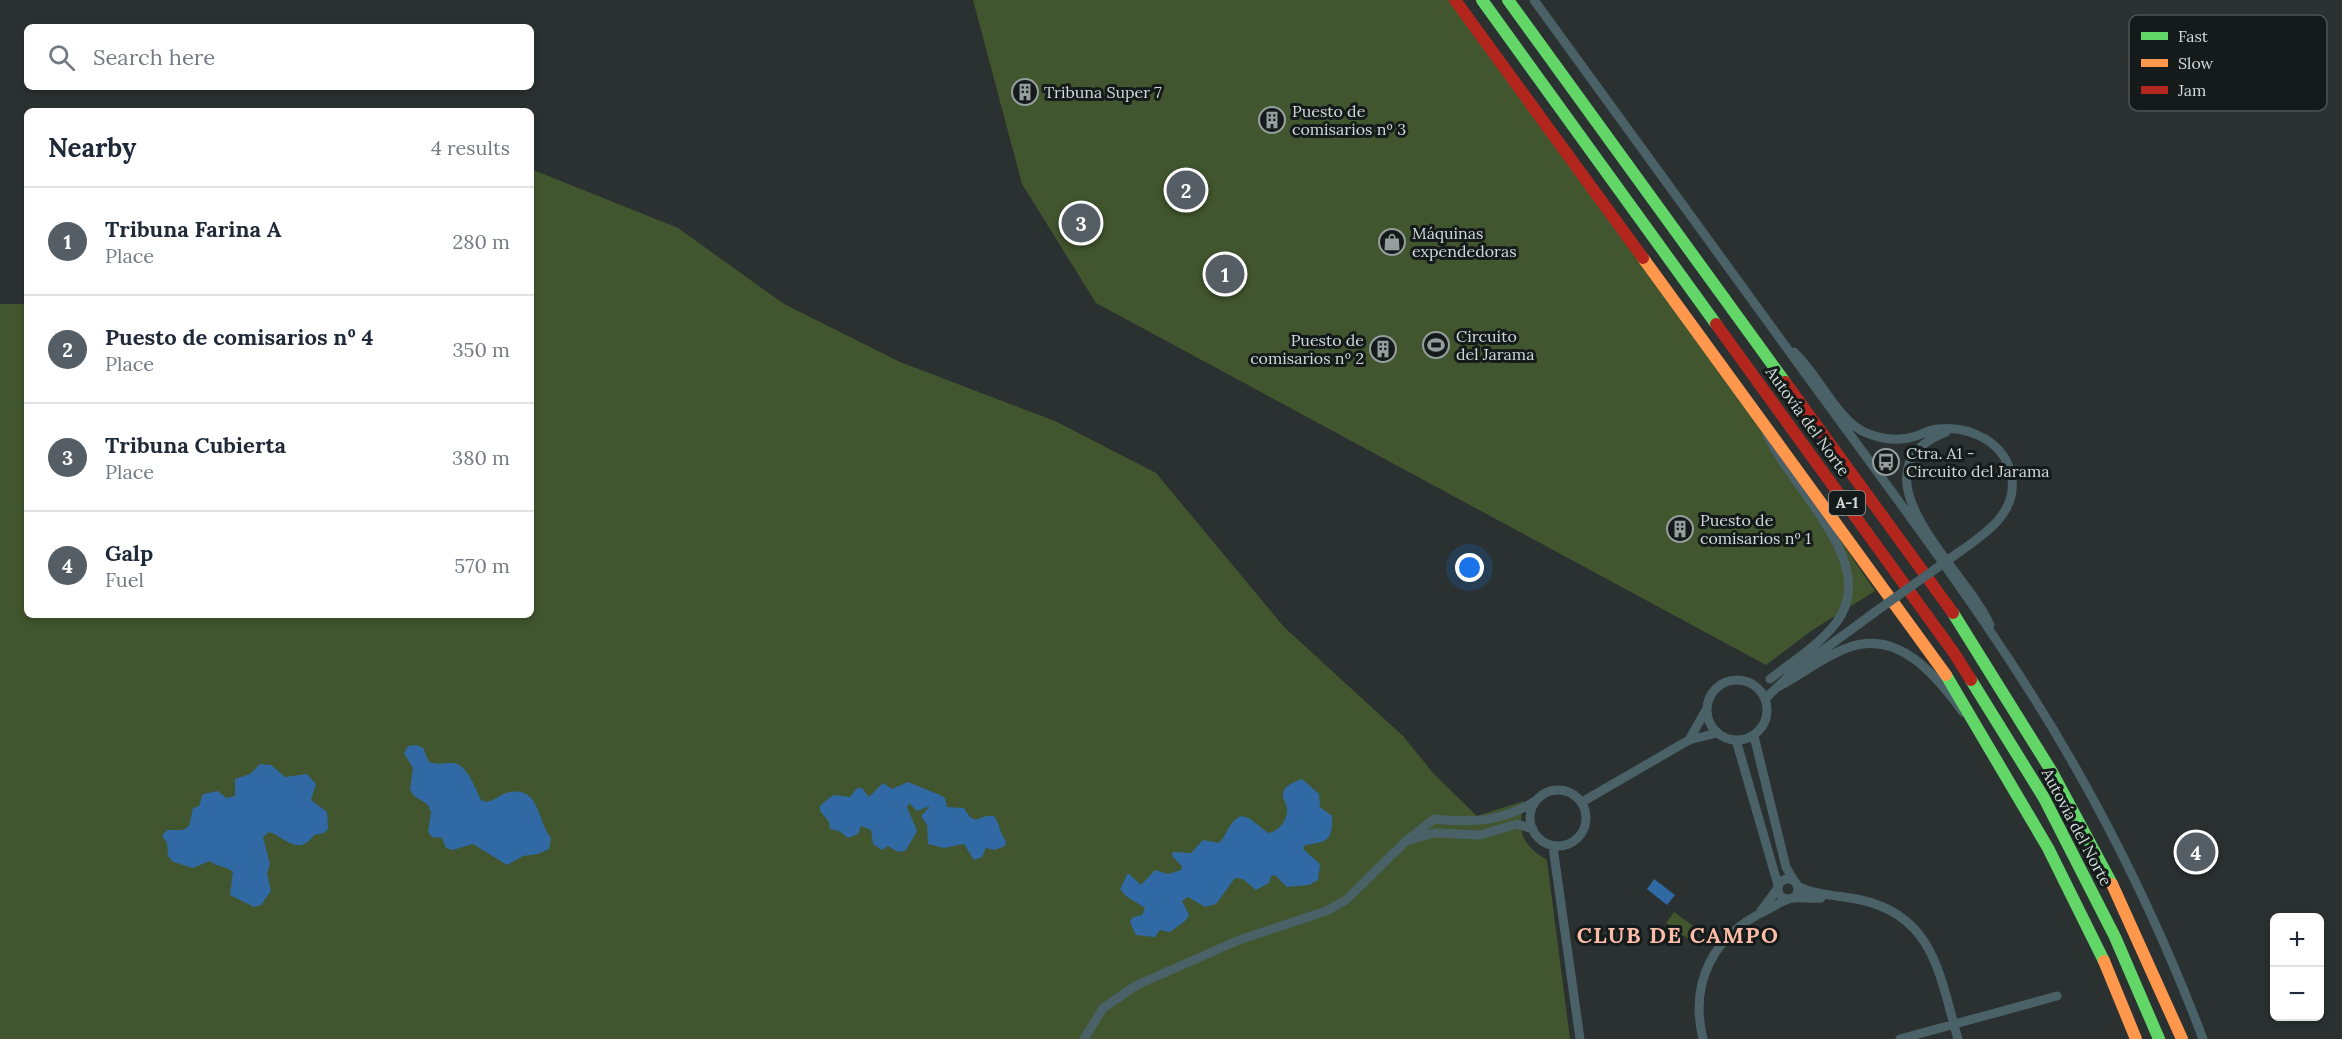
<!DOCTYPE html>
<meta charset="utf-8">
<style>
body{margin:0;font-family:Lora,serif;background:#f6f6f7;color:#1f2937}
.controls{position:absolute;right:18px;bottom:18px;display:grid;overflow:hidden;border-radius:9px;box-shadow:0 3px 9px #0003}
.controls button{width:54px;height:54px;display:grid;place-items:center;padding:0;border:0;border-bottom:2px solid #e0e1e3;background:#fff;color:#1f2937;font:30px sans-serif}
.you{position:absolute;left:1470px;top:568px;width:21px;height:21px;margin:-15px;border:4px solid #fff;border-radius:50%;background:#1a73e8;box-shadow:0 0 0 9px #1a73e833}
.badge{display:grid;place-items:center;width:39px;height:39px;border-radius:50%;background:#555e65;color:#fff;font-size:20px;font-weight:700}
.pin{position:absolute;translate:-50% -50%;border:3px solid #fff;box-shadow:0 2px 6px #0006}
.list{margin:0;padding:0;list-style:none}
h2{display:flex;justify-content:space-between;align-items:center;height:78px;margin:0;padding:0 24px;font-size:26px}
h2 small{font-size:20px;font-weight:400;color:#747a83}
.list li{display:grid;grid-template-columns:39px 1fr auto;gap:18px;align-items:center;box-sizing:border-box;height:108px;padding:0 24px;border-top:2px solid #e0e1e3}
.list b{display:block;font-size:22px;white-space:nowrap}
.list p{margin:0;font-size:20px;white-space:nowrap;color:#747a83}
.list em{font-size:20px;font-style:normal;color:#747a83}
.icon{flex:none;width:33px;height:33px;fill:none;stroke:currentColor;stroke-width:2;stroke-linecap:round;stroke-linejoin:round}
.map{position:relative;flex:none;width:2342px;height:1039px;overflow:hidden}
.search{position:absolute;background:#fff;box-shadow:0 3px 9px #0003;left:24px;top:24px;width:510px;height:66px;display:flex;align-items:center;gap:15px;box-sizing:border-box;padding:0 21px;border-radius:9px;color:#747a83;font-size:22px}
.panel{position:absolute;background:#fff;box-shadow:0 3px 9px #0003;left:24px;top:108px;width:510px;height:510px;border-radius:9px}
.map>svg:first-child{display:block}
.green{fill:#41562e}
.water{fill:#3169a4}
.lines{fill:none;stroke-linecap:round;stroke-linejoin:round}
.street{stroke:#4a6168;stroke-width:9}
.fast{stroke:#63d668;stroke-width:12}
.slow{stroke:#ff974d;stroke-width:12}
.jam{stroke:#b3261e;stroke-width:12}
.street-bridge{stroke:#4a6168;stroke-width:9}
.labels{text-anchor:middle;stroke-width:6;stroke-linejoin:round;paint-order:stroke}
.shield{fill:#151b1a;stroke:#99a1a0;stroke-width:1.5}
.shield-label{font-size:15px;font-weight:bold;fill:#d1dad9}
.poi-label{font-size:16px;fill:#d1dad9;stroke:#151b1a;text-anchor:start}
.street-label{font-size:16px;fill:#d1dad9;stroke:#151b1a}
.district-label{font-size:22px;font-weight:bold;letter-spacing:1.5px;fill:#fcbca7;stroke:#151b1a}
.key{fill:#151b1a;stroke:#4d5453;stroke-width:1.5}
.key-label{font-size:16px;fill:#d1dad9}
</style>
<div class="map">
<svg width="2342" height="1039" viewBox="0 0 2342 1039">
<rect width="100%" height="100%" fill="#2a3130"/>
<path class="green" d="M973 0H1449L1819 509 1875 591 1811 631 1766 665 1096 303 1022 184Z
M531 169 678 228 784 304 900 362 1055 421 1156 473 1284 627 1403 736 1434 774 1477 816 1524 801C1518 832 1519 842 1547 860L1570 1039H0V304H27V615H531Z
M1674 912 1696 928 1688 939 1666 923Z"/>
<path class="water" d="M416 745 423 748 429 762C438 765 444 763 453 763 467 764 475 788 481 800L487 802C496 800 502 793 510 792 540 787 537 821 551 838L549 849 538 854 523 856 507 865 473 844 453 850 446 848 442 838 432 837 428 832 431 812 428 805 413 795 410 789 413 768 404 753 408 746Z
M260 764 271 765 285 777 307 774 316 784 311 800 327 812 328 829 324 833 314 835C298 858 284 836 269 832L263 837 270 864 267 873 271 891 261 905 254 907 230 895 233 872C226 866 217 867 210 861L193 868 173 862 168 856 167 843 162 836 167 830H183L189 826 193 808 199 806 203 794 218 791 226 798 235 796V779L250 774Z
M1302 779 1319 794 1320 807 1332 816C1333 841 1327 842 1305 845L1303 849 1320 864 1318 880 1309 885 1287 887 1275 875 1271 876 1269 883 1256 890 1243 879 1235 878 1216 904 1205 907 1188 897 1182 901 1189 915 1185 921 1170 932 1160 930 1155 937 1136 935 1130 922 1133 917 1142 915 1145 908 1126 896 1120 889 1128 873 1141 885 1155 870 1168 874 1181 870 1182 866 1172 856 1173 852 1191 853 1203 840 1219 843C1228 834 1228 822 1241 816L1249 818 1268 833C1279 832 1288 820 1287 808 1286 803 1282 798 1283 794 1284 785 1295 782 1302 779Z
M908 782 940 795 945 798 947 807 964 808C976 829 978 814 994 816 1000 824 999 832 1006 841L1005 846 995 850 986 848 982 857 974 860 964 844 944 848 928 844 927 825 921 816 930 806 917 811 909 803 907 807 917 831C913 838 910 844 905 851L898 852 888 846 882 850 873 844 871 830 861 826 858 834 848 838 839 831 830 829 829 822 820 811V806L833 795 850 797 857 788H862L869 797 883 783 892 789Z
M1654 879 1675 895 1667 905 1647 889Z"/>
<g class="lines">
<path class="street" d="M1534 0C1625 124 1714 249 1805 373 1877 472 1951 570 2018 673 2092 787 2155 912 2203 1039
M1794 352C1817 373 1836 417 1862 431 1879 439 1898 442 1916 436 1922 434 1930 430 1937 429 1971 425 2007 443 2012 479 2016 513 1986 533 1962 550
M1946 432C1845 472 1967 571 1990 625
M1767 434C1790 488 1882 564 1836 623 1819 645 1792 662 1770 679
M1707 710a30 30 0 1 1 60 0a30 30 0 1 1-60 0Z
M1778 687C1801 675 1823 657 1847 648 1899 628 1936 676 1963 712
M1765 699 1792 673 1875 612
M1754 736 1786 867 1794 881
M1689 740 1706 710
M1736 740 1778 885
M1530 818a28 28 0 1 1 56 0a28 28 0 1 1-56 0Z
M1582 802 1689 740 1717 733
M1533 829 1517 824 1480 835 1434 833 1406 841 1434 819C1470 823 1504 822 1535 801
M1553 847 1580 1039
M1778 889a10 10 0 1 1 20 0a10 10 0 1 1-20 0Z
M1797 886C1818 896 1838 895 1861 900 1935 916 1940 978 1958 1039
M1761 911 1778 888
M1084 1039 1103 1008 1137 985 1239 940 1326 911 1346 900 1406 841
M1703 1039C1689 981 1714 935 1767 910 1775 906 1784 899 1793 898 1802 897 1811 899 1821 898
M1900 1039 2057 996"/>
<path class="fast" d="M1482 0 1716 324
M1508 0 1785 382
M1953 613 2052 772 2112 884
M1946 675 2048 848 2104 961
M1971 680 2044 798 2115 937 2159 1039"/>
<path class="slow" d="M1643 258 1946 675
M2112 884 2182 1039
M2104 961 2136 1039"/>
<path class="jam" d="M1455 0 1643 258
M1716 324 1954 653 1971 680
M1785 382 1953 613"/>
<path class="street-bridge" d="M1875 612 1962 550"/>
</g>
<defs>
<symbol id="building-ring" viewBox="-11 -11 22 22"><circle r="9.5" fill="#151b1a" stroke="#979f9e" stroke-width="1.5"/><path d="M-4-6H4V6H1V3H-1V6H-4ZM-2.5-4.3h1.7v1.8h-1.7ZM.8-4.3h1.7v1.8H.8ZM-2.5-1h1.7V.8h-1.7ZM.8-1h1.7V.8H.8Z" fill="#979f9e"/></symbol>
<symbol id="shop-ring" viewBox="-11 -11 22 22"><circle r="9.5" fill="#151b1a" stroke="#979f9e" stroke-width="1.5"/><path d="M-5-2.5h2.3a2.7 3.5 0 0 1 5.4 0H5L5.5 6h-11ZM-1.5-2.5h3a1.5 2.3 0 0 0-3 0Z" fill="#979f9e"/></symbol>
<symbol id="stadium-ring" viewBox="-11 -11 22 22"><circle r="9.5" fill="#151b1a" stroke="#979f9e" stroke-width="1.5"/><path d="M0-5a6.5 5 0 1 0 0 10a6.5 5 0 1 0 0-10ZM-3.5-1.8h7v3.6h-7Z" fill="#979f9e"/></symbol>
<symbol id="bus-ring" viewBox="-11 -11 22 22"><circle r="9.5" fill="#151b1a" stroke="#979f9e" stroke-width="1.5"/><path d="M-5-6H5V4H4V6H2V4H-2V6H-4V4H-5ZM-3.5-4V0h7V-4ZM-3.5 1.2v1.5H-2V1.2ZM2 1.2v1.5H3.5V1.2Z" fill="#979f9e"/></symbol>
</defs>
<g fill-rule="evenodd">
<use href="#building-ring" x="1010" y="77" width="30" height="30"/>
<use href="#building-ring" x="1257" y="105" width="30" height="30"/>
<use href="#shop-ring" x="1377" y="227" width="30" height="30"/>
<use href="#stadium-ring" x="1421" y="330" width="30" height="30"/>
<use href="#building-ring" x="1368" y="334" width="30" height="30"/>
<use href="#bus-ring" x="1871" y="447" width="30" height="30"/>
<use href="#building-ring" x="1665" y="514" width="30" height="30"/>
</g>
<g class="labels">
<rect class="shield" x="1829" y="491" width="36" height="24" rx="4.5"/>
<g class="shield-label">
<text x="1847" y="508">A-1</text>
</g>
<g class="poi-label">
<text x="1044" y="98">Tribuna Super 7</text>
<text x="1292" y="117">Puesto de<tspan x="1292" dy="18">comisarios nº 3</tspan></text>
<text x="1412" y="239">Máquinas<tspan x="1412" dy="18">expendedoras</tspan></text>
<text x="1456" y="342">Circuito<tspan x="1456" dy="18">del Jarama</tspan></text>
<text x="1364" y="346" text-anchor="end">Puesto de<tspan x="1364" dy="18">comisarios nº 2</tspan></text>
<text x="1906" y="459">Ctra. A1 -<tspan x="1906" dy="18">Circuito del Jarama</tspan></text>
<text x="1700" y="526">Puesto de<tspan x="1700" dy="18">comisarios nº 1</tspan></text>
</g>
<g class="street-label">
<text transform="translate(1808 421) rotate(54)" y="6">Autovía del Norte</text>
<text transform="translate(2077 827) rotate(62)" y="6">Autovía del Norte</text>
</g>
<g class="district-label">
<text x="1678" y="943">CLUB DE CAMPO</text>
</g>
</g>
<rect x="2129" y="15" width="198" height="96" rx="9" class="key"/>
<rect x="2141" y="32" width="27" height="8" fill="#63d668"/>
<rect x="2141" y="59" width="27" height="8" fill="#ff974d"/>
<rect x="2141" y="86" width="27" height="8" fill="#b3261e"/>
<g class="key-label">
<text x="2178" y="42">Fast</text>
<text x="2178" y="69">Slow</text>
<text x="2178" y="96">Jam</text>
</g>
</svg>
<div class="controls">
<button>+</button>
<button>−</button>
</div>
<div class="you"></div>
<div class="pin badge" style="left:1225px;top:274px">1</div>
<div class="pin badge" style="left:1186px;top:190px">2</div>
<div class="pin badge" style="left:1081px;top:223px">3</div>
<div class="pin badge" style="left:2196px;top:852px">4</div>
<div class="search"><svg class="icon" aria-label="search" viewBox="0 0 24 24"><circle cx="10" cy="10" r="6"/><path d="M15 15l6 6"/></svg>Search here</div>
<section class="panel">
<h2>Nearby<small>4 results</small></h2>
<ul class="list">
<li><span class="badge">1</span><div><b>Tribuna Farina A</b><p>Place</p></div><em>280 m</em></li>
<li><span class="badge">2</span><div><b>Puesto de comisarios nº 4</b><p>Place</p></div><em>350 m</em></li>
<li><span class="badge">3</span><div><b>Tribuna Cubierta</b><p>Place</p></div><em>380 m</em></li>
<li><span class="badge">4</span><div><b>Galp</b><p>Fuel</p></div><em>570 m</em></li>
</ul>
</section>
</div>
